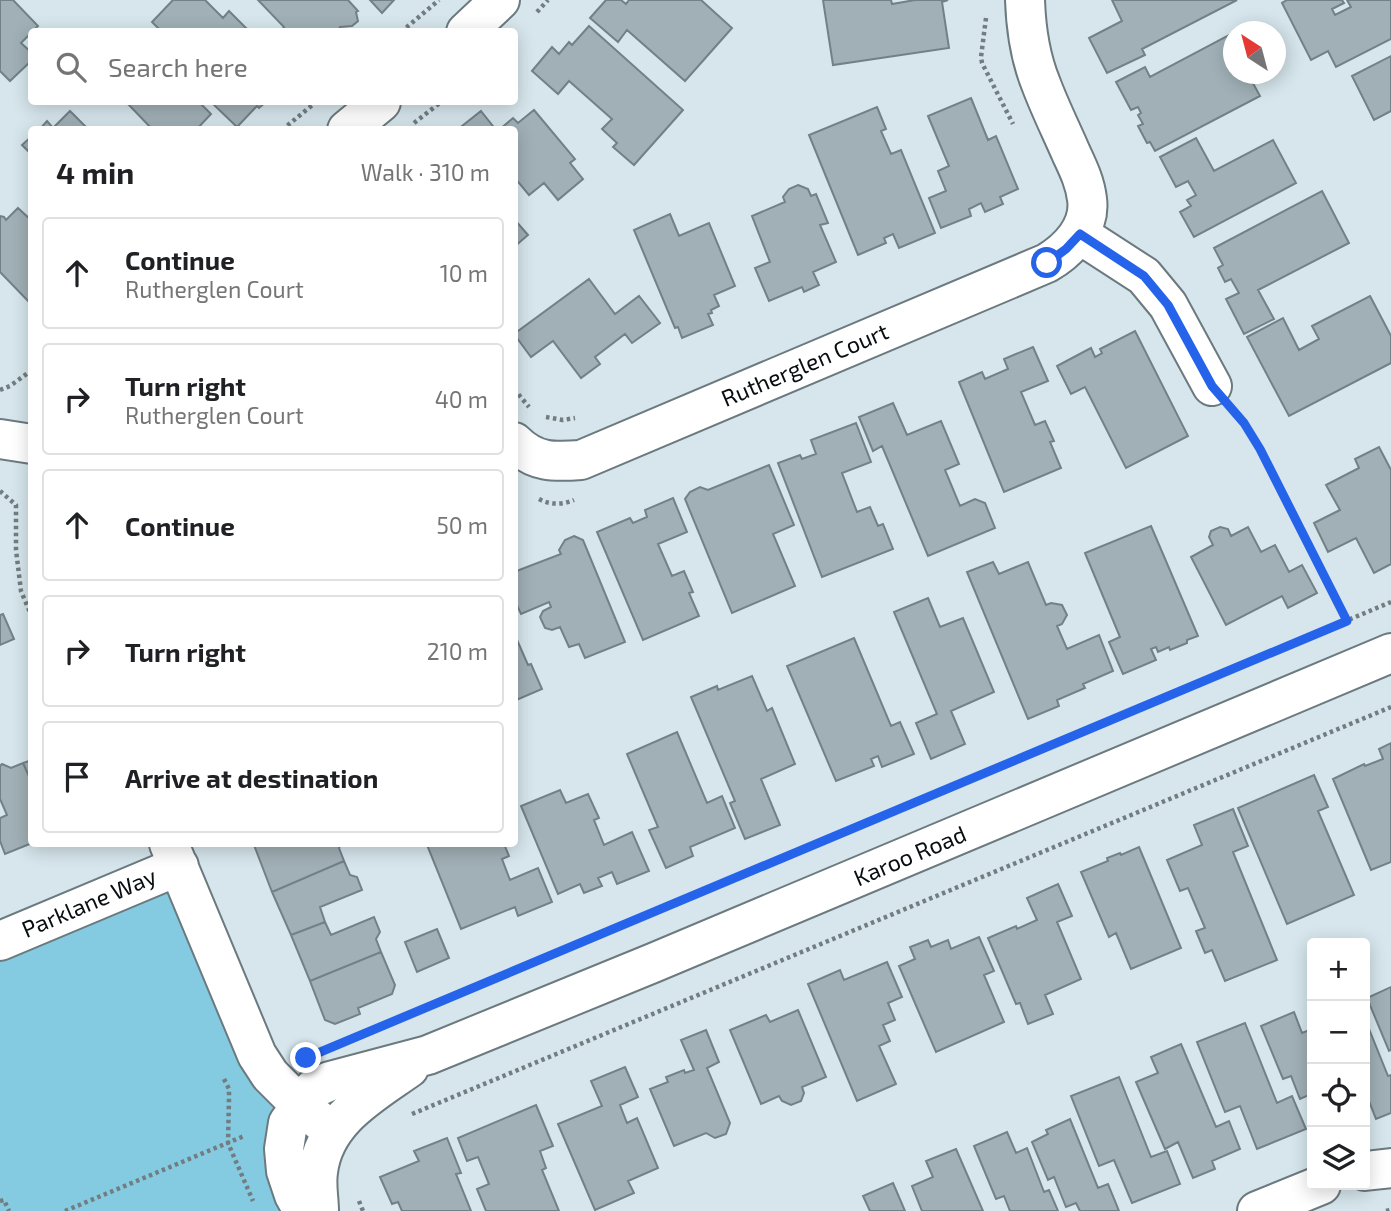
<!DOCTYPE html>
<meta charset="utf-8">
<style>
body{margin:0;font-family:"Exo 2",sans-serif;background:#f6f6f6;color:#202124}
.controls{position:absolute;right:21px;bottom:21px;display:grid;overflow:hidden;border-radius:7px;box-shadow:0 4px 18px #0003}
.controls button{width:63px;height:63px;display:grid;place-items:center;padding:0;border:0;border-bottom:2px solid #e0e0e0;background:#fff;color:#202124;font:35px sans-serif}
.compass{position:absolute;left:1223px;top:21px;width:63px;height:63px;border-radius:50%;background:#fff;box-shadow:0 4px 18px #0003;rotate:324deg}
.stop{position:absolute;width:21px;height:21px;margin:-16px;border:5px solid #2563eb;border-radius:50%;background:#fff}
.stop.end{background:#2563eb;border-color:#fff;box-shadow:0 2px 7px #0008}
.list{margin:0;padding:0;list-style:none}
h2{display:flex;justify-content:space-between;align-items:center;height:91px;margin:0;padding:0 28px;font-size:30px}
h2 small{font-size:23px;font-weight:400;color:#757577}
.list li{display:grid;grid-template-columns:46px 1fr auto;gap:21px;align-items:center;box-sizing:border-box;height:112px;margin:0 14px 14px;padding:0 14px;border:2px solid #e0e0e0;border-radius:7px}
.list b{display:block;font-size:26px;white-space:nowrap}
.list p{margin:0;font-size:23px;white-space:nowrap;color:#757577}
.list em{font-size:23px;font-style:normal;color:#757577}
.icon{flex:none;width:38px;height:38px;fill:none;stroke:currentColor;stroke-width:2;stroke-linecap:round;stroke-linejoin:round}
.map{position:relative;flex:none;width:1391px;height:1211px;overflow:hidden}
.search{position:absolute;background:#fff;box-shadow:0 4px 18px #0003;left:28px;top:28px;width:490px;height:77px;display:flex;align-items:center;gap:18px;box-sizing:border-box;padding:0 24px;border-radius:7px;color:#757577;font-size:26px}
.panel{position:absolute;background:#fff;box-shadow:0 4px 18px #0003;left:28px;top:126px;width:490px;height:721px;border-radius:7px}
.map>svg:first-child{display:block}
.green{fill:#84cbe2}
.building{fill:#a0b0b6;stroke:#728187;stroke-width:2}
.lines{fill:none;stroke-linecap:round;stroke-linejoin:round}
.minor-casing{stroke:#6b7a7f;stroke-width:42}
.path{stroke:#727d81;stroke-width:4.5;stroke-dasharray:3.5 3.5;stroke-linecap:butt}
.minor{stroke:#fff;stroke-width:38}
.route{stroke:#2563eb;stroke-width:9}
.labels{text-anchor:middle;stroke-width:5;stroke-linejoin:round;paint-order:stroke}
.street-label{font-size:23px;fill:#080e10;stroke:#fff}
</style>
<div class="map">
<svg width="1391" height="1211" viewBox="0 0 1391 1211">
<rect width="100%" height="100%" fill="#d6e6ec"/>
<path class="green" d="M179 866 270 1075 303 1211H0V941Z"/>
<path class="building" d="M0 0H13L38 26 21 43 32 53V60L10 81 0 71Z
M173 0H205L223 18 229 11 246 28 242 32H162L152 22Z
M258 0H348L358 11 356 12 358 21 352 26 340 27 337 32H280L284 27Z
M370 0H394L382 13Z
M606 0H621L626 4 629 0H701L732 28 685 81 627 30 618 42 590 18Z
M823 0H891L892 4 915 0H948L942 2 949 48 833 65Z
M1112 0H1237L1142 49 1145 55 1107 73 1089 38 1122 21Z
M1287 0H1342L1344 3 1332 9 1335 15 1351 7 1347 0H1391V39L1336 67 1328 51 1311 60 1282 3Z
M589 26 683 110 634 165 613 147 617 143 602 129 612 119 569 81 558 94 532 71 552 47 559 54 569 42 572 45Z
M1229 35 1234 45V74H1248L1260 96 1155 151 1150 142 1147 143 1138 126 1143 124 1138 115 1141 113 1138 107 1131 110 1116 82 1145 67 1150 77Z
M1391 56V111L1374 120 1352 76Z
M971 98 988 140 996 136 1018 189 1000 197 1003 204 985 212 981 203 969 209 971 216 941 228 929 198 946 191 938 171 949 166 928 116Z
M128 102H199L211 114 196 130H153L127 103Z
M211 102H266L259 108 257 106 237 127Z
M877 107 886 129 881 131 891 154 901 150 935 233 899 248 893 234 884 238 886 243 858 255 809 135Z
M534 110 575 159 570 163 583 179 558 200 544 183 529 195 514 177V130H499L513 118 518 123Z
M70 111 89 130H39L47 121 53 128Z
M481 111 496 130H457Z
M32 136V155L22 145Z
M1196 138 1214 171 1273 140 1296 183 1194 237 1180 212 1191 206 1187 200 1196 195 1188 181 1176 187 1160 157Z
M798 185 808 189 811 196 816 194 828 223 820 225 836 262 813 272 819 285 804 292 802 287 769 301 755 268 770 262 752 216 785 202 783 197 789 189Z
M1322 191 1349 243 1258 290 1274 319 1244 334 1226 299 1239 293 1231 279 1225 282 1218 268 1223 265 1214 248Z
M18 208 32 221V305L0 272V216L4 217 6 220Z
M670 214 679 236 709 223 735 286 714 295 719 306 711 310 712 313 708 314 713 325 682 338 678 327 675 328 634 230Z
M514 219 528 235 514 247Z
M589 279 615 314 639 296 660 323 632 343 625 334 595 357 600 364 581 378 553 341 531 357 514 334Z
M1370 296 1391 336V363L1289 416 1247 337 1283 318 1299 350 1319 339 1312 326Z
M1135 331 1188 436 1126 468 1085 387 1071 394 1057 366 1091 348 1095 357 1102 353 1100 349Z
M1033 347 1048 381 1021 392 1035 425 1045 421 1054 441 1050 442 1061 468 1004 492 959 382 982 372 985 379 1008 369 1004 359Z
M893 403 907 435 941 421 959 464 945 470 960 506 975 499 985 503 995 528 928 556 882 446 873 451 859 417Z
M856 423 871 462 842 473 857 512 870 507 878 526 883 524 893 549 822 577 778 463 800 455 802 459 816 454 811 440Z
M1379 447 1391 470V564L1374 573 1356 538 1328 552 1314 523 1340 510 1326 485 1359 468 1355 459Z
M769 465 794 525 773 534 795 586 732 613 685 499 690 492 700 487 708 490Z
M673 498 687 532 658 544 672 576 684 571 693 592 689 593 699 616 643 640 597 532 630 518 633 523 647 517 645 510Z
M1151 526 1198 636 1187 640V643L1170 650 1169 647 1158 652 1156 647 1151 649 1156 660 1123 674 1109 642 1120 637 1085 553Z
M1220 527 1228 529 1231 536 1248 527 1261 552 1275 545 1289 572 1302 565 1317 593 1288 608 1282 596 1226 625 1191 557 1213 545 1209 537 1211 531Z
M574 536 583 540 625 642 585 658 579 644 569 647 560 627 552 630 545 628 540 617 543 611 551 607 549 602 521 614 514 599V572L561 554 559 550 565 540Z
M993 562 999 574 1028 562 1046 605 1051 603 1062 605 1067 615 1062 624 1057 626 1067 649 1099 635 1113 671 1083 684 1085 688 1057 700 1059 706 1028 719 967 572Z
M928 598 940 627 963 618 994 692 951 711 965 744 931 759 916 723 937 714 894 612Z
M3 614 14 639 0 645V615Z
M514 633 528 665 531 664 542 689 514 701Z
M854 638 891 726 900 722 914 754 882 767 878 756 871 759 874 766 836 781 787 666Z
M752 676 767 711 772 708 795 764 761 779 780 825 745 839 730 803 735 801 691 697 717 686 718 690Z
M677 732 707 803 722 796 735 828 690 847 693 856 666 868 649 830 658 827 627 754Z
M1391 743V862L1371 870 1333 779 1364 764 1365 766 1383 759 1379 749Z
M32 760V783L23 763Z
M23 763 32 783V843L5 854 0 841V818L7 815 0 799V766L2 764 11 768Z
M1314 775 1328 807 1318 811 1354 895 1287 924 1238 808Z
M560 790 566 803 588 794 599 818 594 820 604 845 632 832 649 871 617 884 612 872 598 878 602 886 584 893 580 884 558 894 521 806Z
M1233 809 1248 846 1233 852 1277 960 1225 981 1212 950 1205 953 1196 931 1205 928 1188 888 1180 891 1167 860 1202 845 1194 825Z
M257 844H293L295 846 301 844H341L339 848 344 861 272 892 254 845Z
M431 844H504L509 856 502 859 510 880 538 868 552 902 518 916 515 907 461 929 427 845Z
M1139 847 1181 948 1131 969 1116 933 1109 937 1081 872 1108 861 1107 858 1120 853 1121 855Z
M344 861 350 875 357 877 362 890 320 907 325 922 291 935 272 892Z
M1058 884 1072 916 1057 922 1081 979 1045 995 1053 1014 1028 1024 1020 1003 1016 1004 988 938 1016 926 1017 929 1037 920 1027 898Z
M374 917 380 932 376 939 381 952 310 981 291 935 325 922 331 935Z
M437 929 449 958 417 972 405 942Z
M979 937 994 971 984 975 1004 1022 936 1052 899 966 915 959 910 947 928 940 931 947 948 940 951 949Z
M381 952 395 985 392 994 358 1008 360 1014 335 1024 325 1020 310 981Z
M887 962 902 997 888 1003 895 1020 883 1025 890 1041 879 1046 896 1084 857 1101 808 984 840 970 844 980Z
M1391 987V1050L1389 1051 1367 998Z
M798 1010 826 1077 802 1087 804 1093 801 1101 791 1105 782 1101 779 1096 761 1104 730 1030 766 1015 770 1022Z
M1294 1012 1302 1033 1312 1029V1096L1311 1094 1300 1099 1291 1076 1283 1079 1261 1026Z
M1365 1019 1388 1076 1391 1075V1113L1376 1119 1365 1091Z
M1245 1023 1277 1103 1292 1096 1306 1129 1257 1149 1240 1106 1225 1112 1197 1042Z
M706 1030 719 1062 707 1068 730 1123 726 1134 715 1138 706 1133 674 1146 650 1089 668 1082 666 1077 684 1070 685 1073 694 1070 681 1040Z
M1181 1044 1216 1127 1229 1121 1240 1149 1212 1161 1215 1169 1193 1178 1178 1142 1165 1149 1136 1082 1158 1073 1151 1057Z
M625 1067 638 1097 620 1105 627 1123 637 1118 658 1168 628 1181 634 1193 595 1210 558 1124 602 1106 591 1081Z
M1119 1077 1151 1157 1167 1151 1180 1184 1132 1203 1114 1160 1099 1166 1071 1096Z
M536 1105 553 1146 540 1151 546 1168 542 1170 559 1211H486L477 1189 489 1184 478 1157 467 1161 458 1138Z
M1070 1119 1098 1188 1108 1184 1119 1211H1080L1076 1203 1066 1207 1054 1177 1048 1180 1032 1142 1048 1134 1046 1130Z
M1007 1132 1016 1153 1027 1148 1044 1192 1049 1190 1058 1211H1010L1004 1196 996 1199 974 1146Z
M447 1138 461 1173 456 1174 471 1211H402L398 1202 392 1204 380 1177 419 1161 414 1151Z
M956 1149 983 1211H922L912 1186 933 1177 926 1161Z
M893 1183 905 1211H870L863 1196Z"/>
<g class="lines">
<defs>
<path id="minor" d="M466 32 500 0
M347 130 381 102
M1079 234 1144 276 1168 305 1212 386
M0 439 32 444
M514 442C535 463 554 462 581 460L1047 263C1069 250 1091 227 1087 199 1085 182 1078 168 1071 153 1061 130 1050 108 1041 84 1030 57 1026 29 1025 0
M169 844 257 1055 270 1075 300 1105 332 1131
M0 941 179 866
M1365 1171 1391 1168
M303 1211 294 1195 286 1171 284 1149 288 1123 313 1089 330 1081 428 1055 653 963 1391 653
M319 1211C319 1199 316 1185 318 1172 324 1120 371 1095 409 1068
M1257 1211 1321 1185"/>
</defs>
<use href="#minor" class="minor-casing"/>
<path class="path" d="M537 12 548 0
M986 18 981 57 982 63 1013 124
M401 32 439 0
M414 123 441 102
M282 130 316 102
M514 389 529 407
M0 390 10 386 32 370
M1235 413 1244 423 1260 449 1347 621
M546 417 563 420 575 418
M0 491 16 505V550L21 591 32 617
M539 499C550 505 562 505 574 500
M388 1024 1391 602
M224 1079 229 1089V1098L228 1143 253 1201
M412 1114 1391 707
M0 1201 4 1200 9 1211
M359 1201 363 1211
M65 1211 244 1136
M1386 1211 1391 1210"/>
<use href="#minor" class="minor"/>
</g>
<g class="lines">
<path class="route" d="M306 1058 1347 621 1260 449 1244 423 1212 386 1168 305 1144 276 1080 234 1066 249 1047 263"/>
</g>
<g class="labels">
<g class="street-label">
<text transform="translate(805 365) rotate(-23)" y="8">Rutherglen Court</text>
<text transform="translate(910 856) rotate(-23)" y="8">Karoo Road</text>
<text transform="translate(89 903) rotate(-23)" y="8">Parklane Way</text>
</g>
</g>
</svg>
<div class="controls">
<button>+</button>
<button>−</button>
<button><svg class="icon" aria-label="locate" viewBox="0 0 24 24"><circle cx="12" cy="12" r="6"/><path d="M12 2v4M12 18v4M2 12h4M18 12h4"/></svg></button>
<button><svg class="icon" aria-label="layers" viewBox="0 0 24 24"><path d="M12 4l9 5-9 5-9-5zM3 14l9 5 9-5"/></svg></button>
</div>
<svg class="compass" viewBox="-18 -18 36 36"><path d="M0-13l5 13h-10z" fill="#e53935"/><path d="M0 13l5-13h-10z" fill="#757577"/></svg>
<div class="stop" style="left:1047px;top:263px"></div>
<div class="stop end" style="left:306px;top:1058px"></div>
<div class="search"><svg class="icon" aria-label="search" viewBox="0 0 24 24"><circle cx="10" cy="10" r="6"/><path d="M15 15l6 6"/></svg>Search here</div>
<section class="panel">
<h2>4 min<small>Walk · 310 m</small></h2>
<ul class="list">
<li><svg class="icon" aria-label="ahead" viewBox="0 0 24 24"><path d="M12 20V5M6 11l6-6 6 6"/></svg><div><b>Continue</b><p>Rutherglen Court</p></div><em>10 m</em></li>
<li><svg class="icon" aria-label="right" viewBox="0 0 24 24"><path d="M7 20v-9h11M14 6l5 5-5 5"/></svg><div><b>Turn right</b><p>Rutherglen Court</p></div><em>40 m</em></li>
<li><svg class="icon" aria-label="ahead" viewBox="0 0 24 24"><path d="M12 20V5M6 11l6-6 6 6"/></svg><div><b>Continue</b></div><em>50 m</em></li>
<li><svg class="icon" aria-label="right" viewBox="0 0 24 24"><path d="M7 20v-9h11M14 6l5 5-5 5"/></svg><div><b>Turn right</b></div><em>210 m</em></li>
<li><svg class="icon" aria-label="arrive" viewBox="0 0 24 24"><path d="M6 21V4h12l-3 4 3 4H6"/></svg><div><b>Arrive at destination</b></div></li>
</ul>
</section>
</div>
